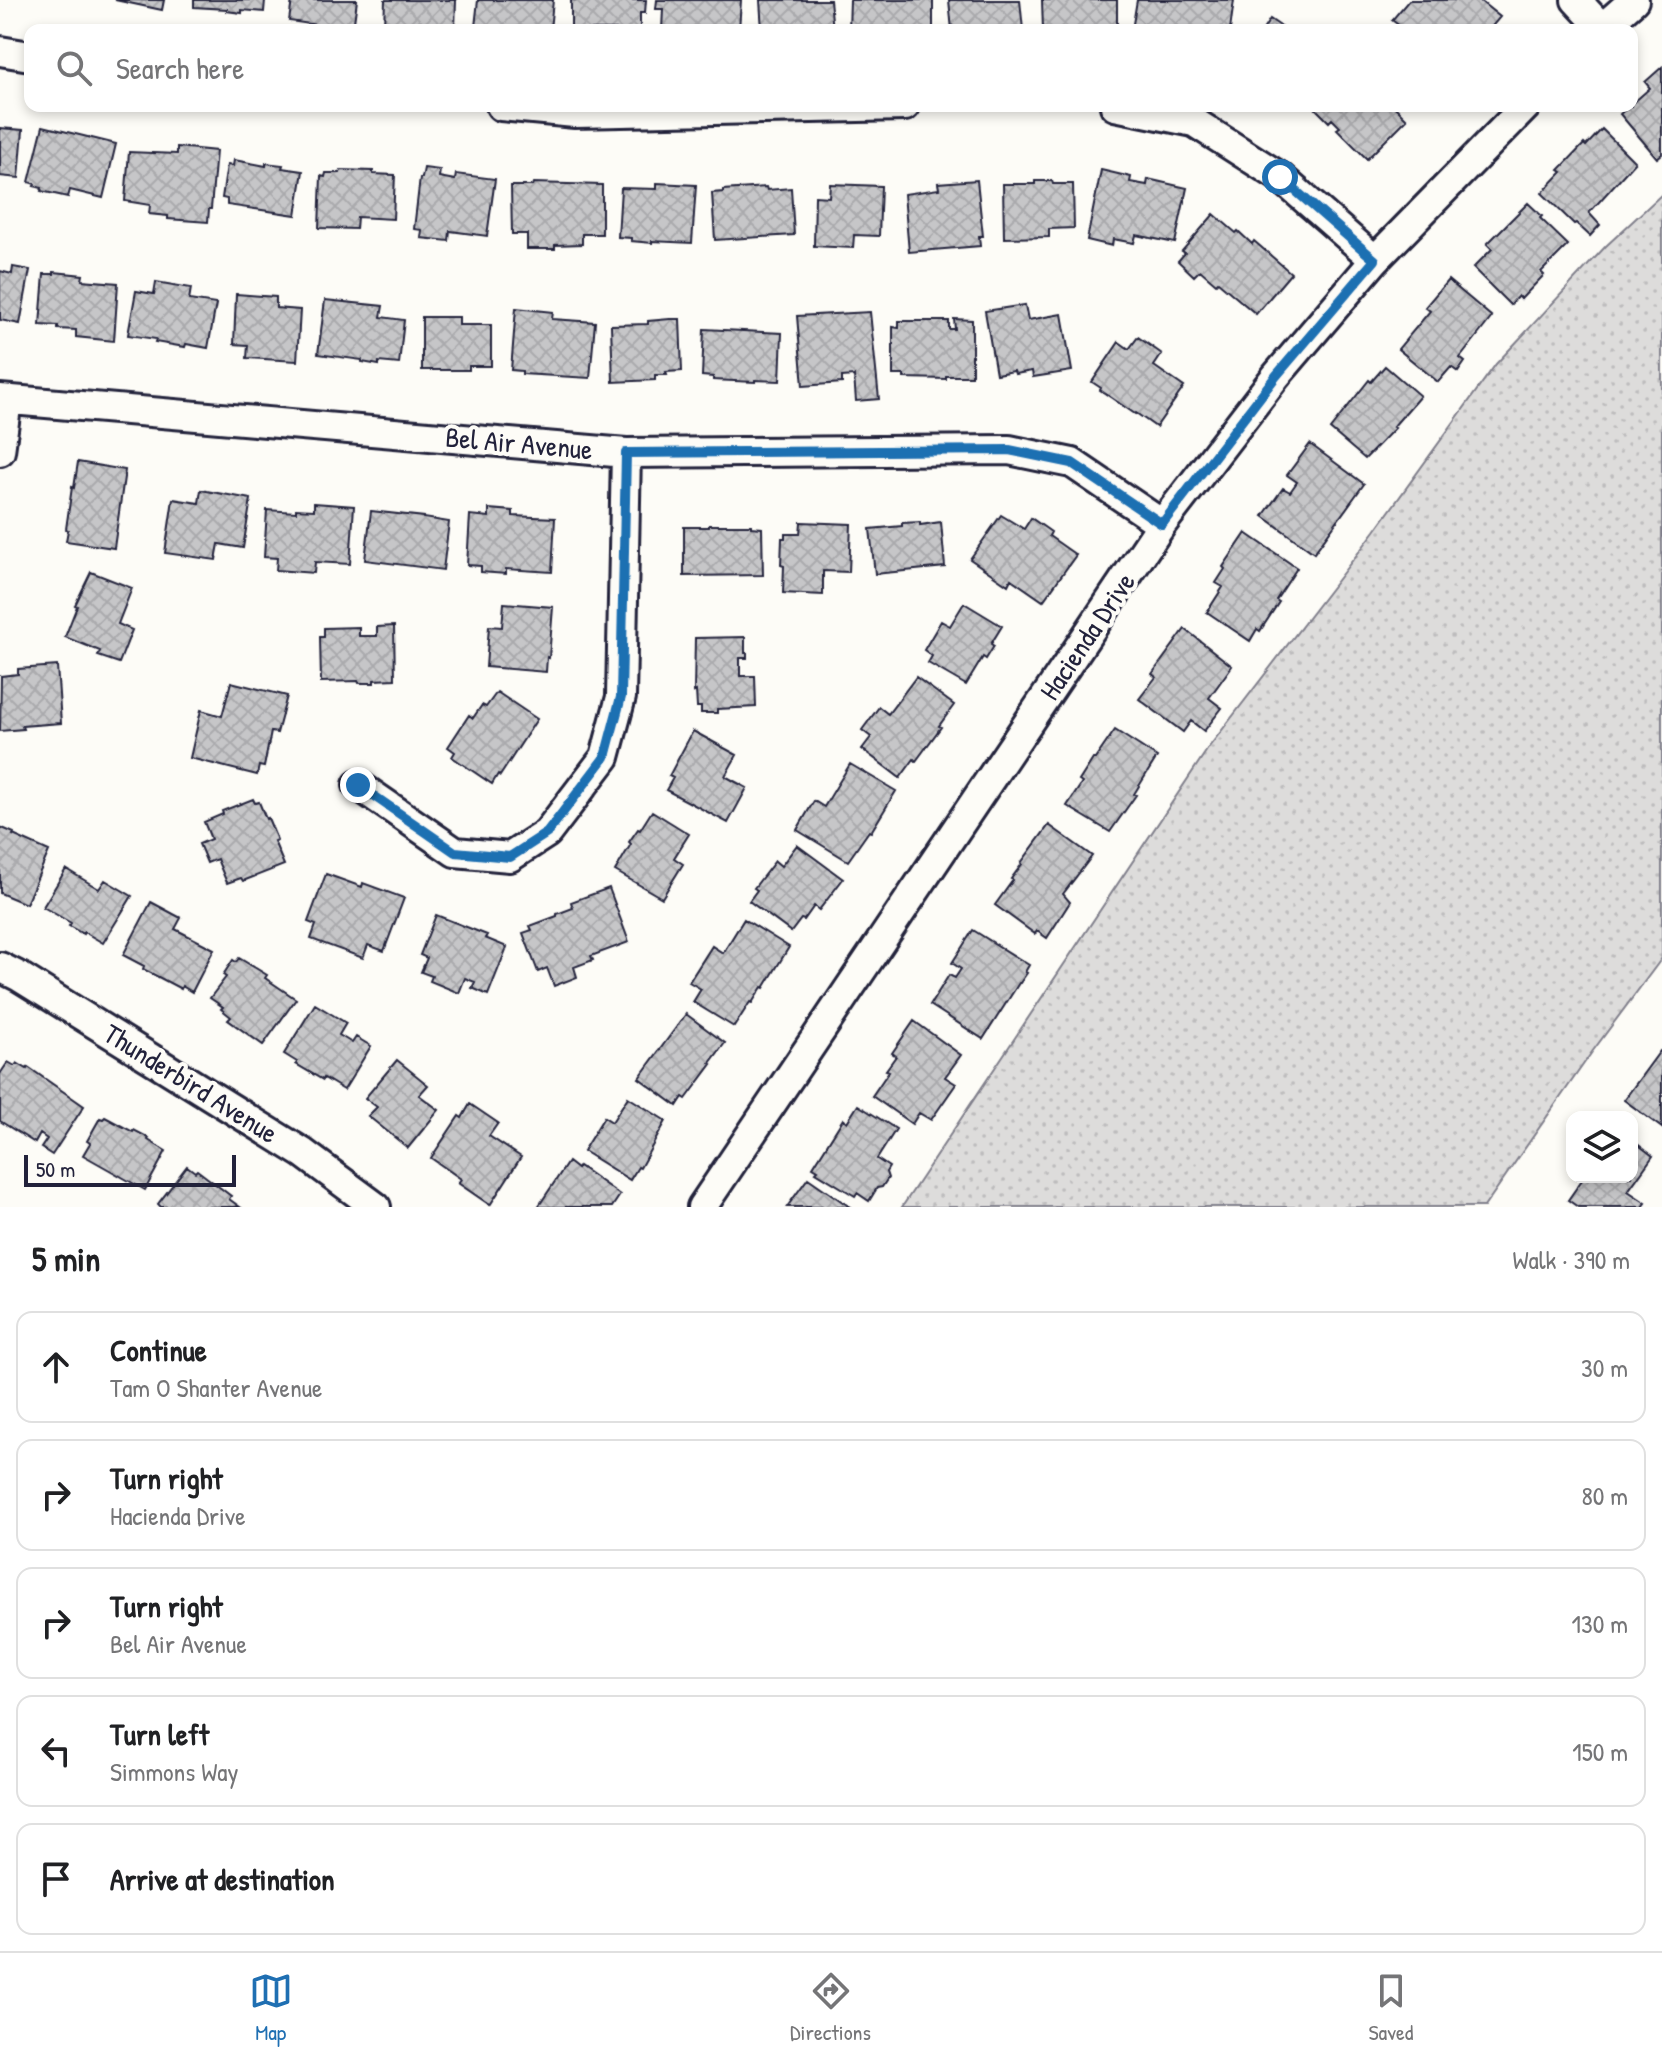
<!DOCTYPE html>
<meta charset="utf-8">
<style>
body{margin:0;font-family:"Patrick Hand",sans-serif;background:#f6f6f6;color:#202124}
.controls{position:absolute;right:24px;bottom:24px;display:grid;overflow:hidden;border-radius:16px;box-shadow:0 4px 12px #0003}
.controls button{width:72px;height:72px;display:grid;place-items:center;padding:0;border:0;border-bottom:2px solid #e0e0e0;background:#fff;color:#202124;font:40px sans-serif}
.scale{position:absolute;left:24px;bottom:20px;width:212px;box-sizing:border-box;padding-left:8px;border:4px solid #22223b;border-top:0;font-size:22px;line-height:28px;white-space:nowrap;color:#22223b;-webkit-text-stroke:6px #fdfcf7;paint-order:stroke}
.stop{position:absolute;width:24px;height:24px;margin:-18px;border:6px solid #1f6fb2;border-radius:50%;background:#fff}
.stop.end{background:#1f6fb2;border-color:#fff;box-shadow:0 2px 8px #0008}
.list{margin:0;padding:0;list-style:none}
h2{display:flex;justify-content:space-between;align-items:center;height:104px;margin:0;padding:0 32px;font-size:34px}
h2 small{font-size:26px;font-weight:400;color:#757577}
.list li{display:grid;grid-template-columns:52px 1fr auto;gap:24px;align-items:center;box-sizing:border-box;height:112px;margin:0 16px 16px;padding:0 16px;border:2px solid #e0e0e0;border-radius:16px}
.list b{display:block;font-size:30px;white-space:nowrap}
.list p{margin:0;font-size:26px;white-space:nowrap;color:#757577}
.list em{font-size:26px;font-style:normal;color:#757577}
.icon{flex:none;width:44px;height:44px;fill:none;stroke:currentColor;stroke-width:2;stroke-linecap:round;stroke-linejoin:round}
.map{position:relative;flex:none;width:1662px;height:1207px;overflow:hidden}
.search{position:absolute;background:#fff;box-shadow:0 4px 12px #0003;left:24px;right:24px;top:24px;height:88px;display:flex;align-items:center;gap:20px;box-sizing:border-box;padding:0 28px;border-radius:16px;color:#757577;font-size:30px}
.sheet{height:744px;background:#fff}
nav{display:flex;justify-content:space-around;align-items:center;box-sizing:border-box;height:112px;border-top:2px solid #e0e0e0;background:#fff;font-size:22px;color:#757577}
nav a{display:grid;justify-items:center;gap:4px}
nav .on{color:#1f6fb2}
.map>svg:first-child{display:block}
.grass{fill:url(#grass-dots);stroke:#807f8b;stroke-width:2}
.building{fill:url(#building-cross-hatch);stroke:#22223b;stroke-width:2}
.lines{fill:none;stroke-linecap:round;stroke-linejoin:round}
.minor-casing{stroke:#22223b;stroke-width:34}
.minor{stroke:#fdfcf7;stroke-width:28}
.route{stroke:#1f6fb2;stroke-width:10}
.labels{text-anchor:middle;stroke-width:8;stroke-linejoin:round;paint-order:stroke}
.street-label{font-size:28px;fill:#22223b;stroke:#fdfcf7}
</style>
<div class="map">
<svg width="1662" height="1207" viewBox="0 0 1662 1207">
<defs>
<pattern id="grass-dots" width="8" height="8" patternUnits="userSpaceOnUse" patternTransform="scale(2)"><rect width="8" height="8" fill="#dddcdb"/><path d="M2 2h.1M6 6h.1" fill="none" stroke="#bdbcbd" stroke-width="1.8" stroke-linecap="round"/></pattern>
<pattern id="building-cross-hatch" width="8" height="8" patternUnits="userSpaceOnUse" patternTransform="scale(2)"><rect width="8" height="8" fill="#c6c6c8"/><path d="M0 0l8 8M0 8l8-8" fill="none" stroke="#aaaaad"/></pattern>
</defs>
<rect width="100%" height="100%" fill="#fdfcf7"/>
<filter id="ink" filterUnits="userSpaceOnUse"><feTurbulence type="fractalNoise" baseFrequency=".0125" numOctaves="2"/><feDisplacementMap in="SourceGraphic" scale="16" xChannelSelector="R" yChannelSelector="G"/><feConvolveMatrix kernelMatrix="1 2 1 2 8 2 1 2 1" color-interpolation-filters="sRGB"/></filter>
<g filter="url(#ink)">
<path class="grass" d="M1662 194V958L1592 1052 1484 1207H902L1209 747 1375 531 1496 364 1606 246Z"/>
<path class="building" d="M115 0H164L162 10Z
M194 0H265L264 12 242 10V13L227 11V9L194 7Z
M292 0H357L353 30 289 21Z
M385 0H456L455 29 418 30V28L384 26Z
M478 0H553L550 30H493L475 27Z
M571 0H646L645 13H640V30H571Z
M657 0H741L739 30H662L663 9H656Z
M760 0H830L833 30H762Z
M850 0H933V30H849Z
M949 0H1020L1023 30H952Z
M1042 0H1117V30H1043Z
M1137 0H1234L1230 30H1132Z
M1409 0H1479L1500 17 1489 30H1423L1419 27 1417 30H1405L1392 20Z
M1270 19 1286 30H1263Z
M1662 67V154L1657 158 1620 114 1629 106H1632V104L1650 88 1645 82Z
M1320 106H1394L1407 119 1367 159 1337 129 1340 127 1332 119 1329 122 1316 109Z
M43 126 116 144 103 198 70 190 68 197 41 191 42 188 34 186 35 184 29 182Z
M0 128 23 130 19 178 0 176Z
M1602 129 1635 162 1589 213 1600 225 1590 236 1576 223 1574 224 1542 193 1562 172 1559 170 1584 144 1586 146Z
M177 147 216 151 211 209H209L208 222 168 219V216L149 214 150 205 125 201 129 152 177 154Z
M234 160 266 166V163L283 165 282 168 303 171 296 215 227 205V199L222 198 227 165 233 166Z
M424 168 440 170 439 177 455 180 456 174 495 179 487 236 450 231 449 241 421 238 422 230 414 229 420 178H422Z
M341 170 373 171V174L395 175 393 219 357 217 356 229 319 228 321 176 325 177 326 173H340Z
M1101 170 1131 177 1130 182 1147 185 1148 179 1187 188 1175 243 1136 235 1134 243 1113 239 1112 246 1087 240Z
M977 180 983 236H979L980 246 909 252 904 194 939 189 938 183Z
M1035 181H1052L1053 184H1073L1074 228 1049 229V237L1004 238 1003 184H1035Z
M533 183 602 185V234H582V244L555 245V249H527V234H512L511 186H532Z
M657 183 696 185 692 243 652 241V243L631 241V238L618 237 621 188 657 189Z
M830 184 881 186 879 236 854 235 853 248 814 246 815 196 829 197Z
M766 187 767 190 791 188 794 235 715 240 712 193 723 192V190Z
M1528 203 1542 216 1540 218 1568 245 1541 272 1544 275 1521 299 1518 296 1510 305 1473 268 1492 249 1487 244Z
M1214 214 1236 233 1238 231 1252 244 1254 241 1291 273 1256 314 1218 282 1216 284 1200 270 1194 276 1178 261 1185 253 1182 251Z
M13 267 30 270 20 324 0 320V271L12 274Z
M54 272 83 275 82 280 118 283 114 341 76 337V330L58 329V326L40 325 44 274H54Z
M1448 280 1492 317 1460 358 1465 362 1458 372 1451 367 1438 382 1398 349 1430 311 1425 307Z
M156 282 191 288 189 300 216 304 208 348 186 344 185 347 155 342 156 339 128 335 136 291 154 294Z
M236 294 276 297V308L300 310 297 361 247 358 248 345 234 344Z
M325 300 383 306 381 317 404 320 399 364 379 362V365L362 362V360L318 354Z
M1025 305 1028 320 1062 314 1072 371 1033 377 1032 371 1015 374 1014 371 996 374 985 311Z
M516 308 553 312 552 319 595 322 590 378 522 374V371L511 370Z
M870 312 879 399 856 401 854 376 842 377V383L803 386 797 316Z
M422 317H459V325H491V366H469V370H422Z
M670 319H680L682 371 666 372 667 375H655V380L613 382 611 325 648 324V321Z
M954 319 972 320V376H946V379L904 378V375H893V327L899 328V321H949V329H955Z
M704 329 782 333 780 381 755 380V382L713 380V377L702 376Z
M1138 337 1162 354 1154 366 1184 387 1156 427 1136 413 1135 414 1100 390 1101 388 1092 382 1119 342 1129 349Z
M1385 366 1420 396 1393 427 1395 428 1365 459 1330 429 1369 380 1371 382Z
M1310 444 1364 484 1314 553 1263 516 1283 488 1290 492 1297 482 1287 475Z
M78 462 125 470 114 548 66 541 68 530 66 529 72 487 74 488Z
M201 490 251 499 243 548 219 544 216 560 165 553 173 499 199 503Z
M314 503 354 506 350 564 315 562 314 573 276 570 277 558 264 557 267 510 296 512V509L314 510Z
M489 509 513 511V516L555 518 552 572 506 569V574L481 572V566L467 565 470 515 489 517Z
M371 511 424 517V518L449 522 443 570 365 560Z
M1001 515 1024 529 1031 518 1051 532 1049 536 1076 555 1043 601 1011 579 1008 585 970 559Z
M801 522 851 524 849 572 823 571V595L783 593 784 566 781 565 782 538H785V534H800Z
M920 522V525L941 522 945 567 875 574 870 529 902 526V523Z
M709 525H751V527L762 528 763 575 684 576V527H709Z
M1246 533 1297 568 1276 600 1279 602 1260 631 1257 629 1250 641 1207 612 1223 587 1216 583 1225 569 1223 567Z
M91 572 132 588 118 624 132 630 119 663 98 656 100 651 65 637 77 606 75 605Z
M504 603 553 607 549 658 547 657 546 672 486 667 489 626 502 627Z
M964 603 1002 626 991 644 994 646 986 659 983 657 966 685 928 663 932 656 924 650 941 621 950 626Z
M394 626 395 679 374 680V683H359L358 681 321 682 320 637H324V628L359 627V636H377V627Z
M1185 629 1232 666 1209 698 1222 708 1204 731 1191 721 1183 732 1139 699 1156 677 1152 674Z
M745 637V653H747V658H740V676H755L756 707 717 709V713H701V707H697L696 691 694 692 695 638Z
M57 666 61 723 22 726 23 729 0 731 1 676 18 674V669Z
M916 677 954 705 939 726 941 727 916 761 914 759 900 778 862 749 871 737 862 730 879 707 888 714Z
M231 682 287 696 277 733 271 732 264 767 259 766 257 775 190 758 201 710 222 716Z
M497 692 537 719 500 776 498 774 492 784 452 757 455 752 448 747 469 715 473 718 482 705 486 707Z
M1115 730 1157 757 1134 794 1136 795 1110 832 1067 806 1082 783 1079 781 1093 759H1095Z
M693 731 737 755 725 776 747 788 728 823 666 790 673 778 669 776Z
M850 764 896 791 871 832 869 831 848 861 797 830 814 801 824 807Z
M253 799 255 803 259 802 266 819 268 818 277 840 274 841 284 865 243 881 241 878 227 883 217 859 207 863 199 844 211 839 204 822 223 814 222 811Z
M652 811 689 834 674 858 683 864 662 898 615 871 631 844 629 842 638 829 640 830Z
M1049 825 1092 856 1063 894 1070 902 1047 938 1037 931 1035 934 995 905 1013 880 1011 879 1022 864 1021 863Z
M0 827 14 833 13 835 49 851 26 904 0 893Z
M797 845 843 879 819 910 814 906 804 920 801 919 791 932 749 901 757 890 754 888 775 861 781 866Z
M66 869 99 889 105 880 132 896 103 943 84 932 83 934 69 926 71 923 43 907Z
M326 874 362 887 363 883 404 898 384 951 368 945 363 958 311 939 316 925 308 922Z
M609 888 629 942 591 956 593 960 574 967 577 977 554 986 547 968 538 972 523 933 532 930 530 926 557 916V914L573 908 571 902Z
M151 902 181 918 175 929 214 949 192 992 182 986 181 989 143 969 144 966 123 955Z
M436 915 487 935 485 938 507 947 488 995 472 988 475 982 465 978 459 993 430 981 432 976 421 972 427 958 420 955Z
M744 919 789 947 764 988 762 987 752 1003 750 1002 734 1027 693 1002 701 989 689 982 712 946 723 953Z
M973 930 1029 965 1025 972 1027 973 1020 983H1019L983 1039 930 1005 949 975 955 978 961 969 952 963Z
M239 958 267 975 265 978 296 999 263 1045 228 1020 231 1017 221 1009 223 1007 210 998 226 977 223 975 233 960 236 962Z
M315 1004 346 1023 339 1035 352 1043 356 1037 371 1046 344 1090 324 1078 323 1080 296 1064 297 1062 284 1054Z
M686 1014 725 1043 710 1063 712 1064 686 1099 683 1097 677 1106 639 1078Z
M914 1021 961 1055 945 1077 956 1084 931 1120 919 1113 912 1124 872 1096 889 1071 886 1070 896 1056 892 1053Z
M1660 1051 1662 1052V1128L1624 1100Z
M397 1060 428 1085 419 1095 439 1110 408 1148 368 1116 377 1107 365 1098Z
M8 1062 15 1066 17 1063 27 1069 28 1067 84 1106 52 1155 41 1148 47 1139 40 1134 35 1143 0 1121V1074Z
M628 1097 666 1121 640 1168 638 1167 630 1180 583 1151 604 1117 612 1122Z
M470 1104 498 1123 489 1136 521 1157 490 1205 458 1183 461 1179 431 1158 459 1116 462 1118Z
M858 1105 896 1129 877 1159 889 1167 886 1172 888 1178 882 1187 877 1188 869 1201 857 1193 855 1196 816 1172 818 1170 813 1167 843 1119 847 1122Z
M105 1117 133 1132 134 1130 149 1138 148 1140 166 1151 145 1190 83 1155 90 1143 87 1141 100 1118 103 1119Z
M1632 1140 1653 1156 1628 1191 1646 1203 1643 1207H1578L1568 1200 1584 1177H1632Z
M568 1162 577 1169 579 1166 620 1195 612 1207H538Z
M187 1166 195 1172 197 1170 231 1196 229 1199 240 1207H161L158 1204Z
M808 1178 850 1207H787Z"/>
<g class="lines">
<defs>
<path id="minor" d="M1576 0 1602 28
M1600 30 1634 0
M0 51 30 56
M501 106 575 113 905 106
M1115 106 1194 122 1280 177 1375 260
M0 399 626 453 1009 450 1072 463 1162 524
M0 451 7 400
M358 785 455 852 510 857 547 833 605 757 621 697 626 453
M0 967 20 977 303 1153 376 1207
M702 1207 1162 524 1276 376 1375 260 1526 106"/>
</defs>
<use href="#minor" class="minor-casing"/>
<use href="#minor" class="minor"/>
</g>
</g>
<g class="lines" filter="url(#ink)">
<path class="route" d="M358 785 455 852 510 857 547 833 605 757 621 697 626 453 1009 450 1072 463 1162 524 1276 376 1375 260 1280 177"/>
</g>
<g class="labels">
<g class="street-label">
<text transform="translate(519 443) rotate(5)" y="10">Bel Air Avenue</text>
<text transform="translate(1087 636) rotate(-56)" y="10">Hacienda Drive</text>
<text transform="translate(191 1083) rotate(32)" y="10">Thunderbird Avenue</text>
</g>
</g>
</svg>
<div class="controls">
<button><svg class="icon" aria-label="layers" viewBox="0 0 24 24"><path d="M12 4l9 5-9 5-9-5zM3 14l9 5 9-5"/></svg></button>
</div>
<div class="scale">50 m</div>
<div class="stop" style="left:1280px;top:177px"></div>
<div class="stop end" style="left:358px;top:785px"></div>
<div class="search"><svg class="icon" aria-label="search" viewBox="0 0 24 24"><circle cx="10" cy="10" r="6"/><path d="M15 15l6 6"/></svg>Search here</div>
</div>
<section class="sheet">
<h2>5 min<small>Walk · 390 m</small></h2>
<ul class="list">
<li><svg class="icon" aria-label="ahead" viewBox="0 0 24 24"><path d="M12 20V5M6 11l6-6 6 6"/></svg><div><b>Continue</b><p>Tam O Shanter Avenue</p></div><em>30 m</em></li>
<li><svg class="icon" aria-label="right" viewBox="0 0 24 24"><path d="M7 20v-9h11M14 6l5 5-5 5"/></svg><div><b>Turn right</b><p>Hacienda Drive</p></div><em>80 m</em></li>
<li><svg class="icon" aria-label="right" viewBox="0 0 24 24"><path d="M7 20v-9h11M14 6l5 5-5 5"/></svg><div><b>Turn right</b><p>Bel Air Avenue</p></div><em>130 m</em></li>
<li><svg class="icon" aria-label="left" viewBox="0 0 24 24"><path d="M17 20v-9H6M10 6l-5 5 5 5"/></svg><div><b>Turn left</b><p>Simmons Way</p></div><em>150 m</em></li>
<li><svg class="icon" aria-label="arrive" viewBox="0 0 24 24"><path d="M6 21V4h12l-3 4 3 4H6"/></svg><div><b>Arrive at destination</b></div></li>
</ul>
</section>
<nav>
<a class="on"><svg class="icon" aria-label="map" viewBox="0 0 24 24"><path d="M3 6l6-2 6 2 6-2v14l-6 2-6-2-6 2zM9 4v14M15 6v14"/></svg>Map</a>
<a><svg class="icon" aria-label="directions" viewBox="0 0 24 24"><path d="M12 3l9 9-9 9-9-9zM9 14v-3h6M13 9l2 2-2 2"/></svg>Directions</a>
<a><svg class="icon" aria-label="saved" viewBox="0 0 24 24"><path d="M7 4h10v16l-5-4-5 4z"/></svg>Saved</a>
</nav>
